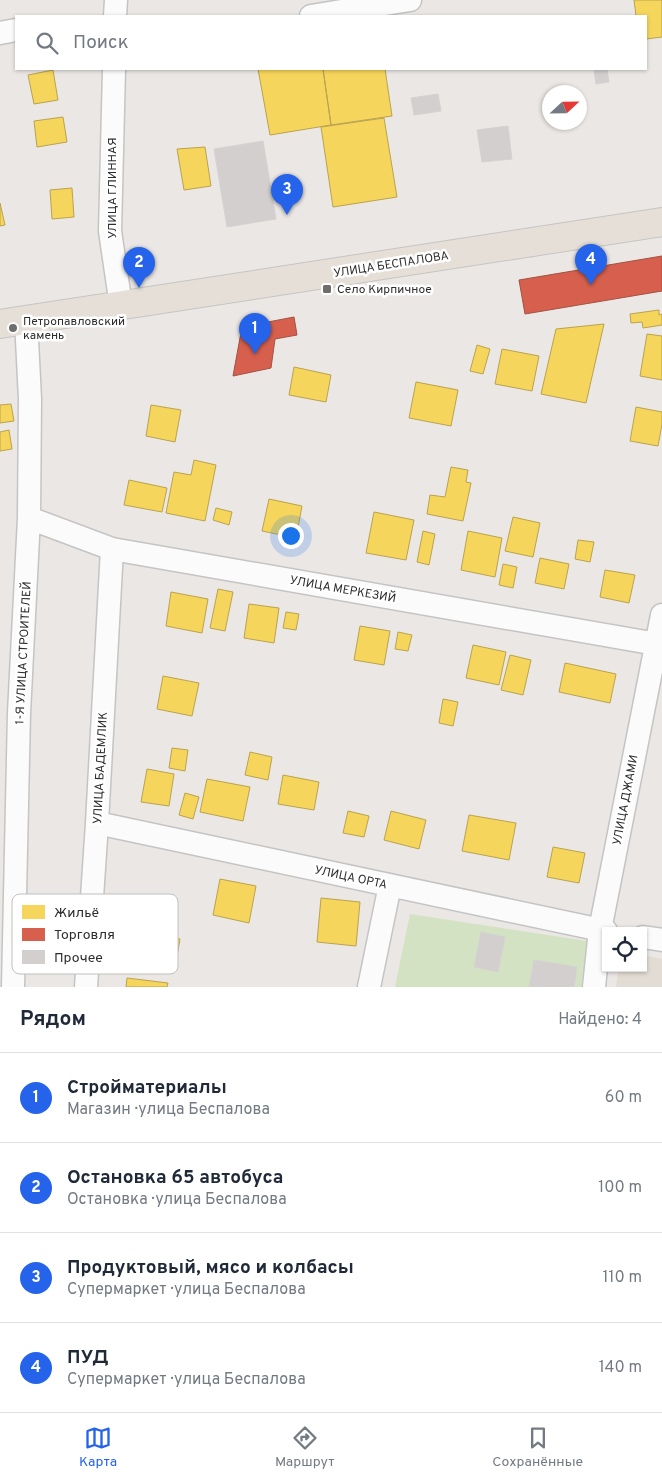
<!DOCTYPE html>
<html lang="ru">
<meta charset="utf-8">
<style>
body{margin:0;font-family:Overpass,sans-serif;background:#f6f6f7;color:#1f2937}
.controls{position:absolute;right:15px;bottom:15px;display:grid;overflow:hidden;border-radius:0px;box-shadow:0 1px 4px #0004}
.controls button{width:45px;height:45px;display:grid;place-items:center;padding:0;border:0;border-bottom:1px solid #e0e1e3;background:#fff;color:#1f2937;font:25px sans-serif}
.compass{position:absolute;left:542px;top:85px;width:45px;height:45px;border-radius:50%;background:#fff;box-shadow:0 1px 4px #0004;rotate:68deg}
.you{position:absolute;left:290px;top:535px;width:18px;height:18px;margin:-12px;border:4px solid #fff;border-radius:50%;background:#1a73e8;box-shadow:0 0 0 8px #1a73e833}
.badge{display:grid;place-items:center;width:32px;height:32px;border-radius:50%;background:#2563eb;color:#fff;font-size:16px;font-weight:700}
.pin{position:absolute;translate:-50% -41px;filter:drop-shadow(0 1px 2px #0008)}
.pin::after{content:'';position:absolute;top:26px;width:18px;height:15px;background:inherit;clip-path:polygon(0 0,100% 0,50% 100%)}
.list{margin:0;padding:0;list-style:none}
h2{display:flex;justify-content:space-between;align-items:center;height:65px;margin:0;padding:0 20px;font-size:21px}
h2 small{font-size:16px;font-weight:400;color:#747a83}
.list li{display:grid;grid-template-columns:32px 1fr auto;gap:15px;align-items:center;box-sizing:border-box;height:90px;padding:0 20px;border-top:1px solid #e0e1e3}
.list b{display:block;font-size:19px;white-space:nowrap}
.list p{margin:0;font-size:16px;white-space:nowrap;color:#747a83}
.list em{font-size:16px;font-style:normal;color:#747a83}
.icon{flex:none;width:28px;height:28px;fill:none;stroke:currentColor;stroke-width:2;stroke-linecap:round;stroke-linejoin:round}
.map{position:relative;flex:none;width:662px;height:987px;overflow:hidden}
.search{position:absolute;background:#fff;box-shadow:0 1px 4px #0004;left:15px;right:15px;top:15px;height:55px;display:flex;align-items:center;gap:12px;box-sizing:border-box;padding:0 18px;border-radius:0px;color:#747a83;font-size:19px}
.sheet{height:425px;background:#fff}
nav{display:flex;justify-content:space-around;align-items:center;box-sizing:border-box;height:70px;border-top:1px solid #e0e1e3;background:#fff;font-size:14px;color:#747a83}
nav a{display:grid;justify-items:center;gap:2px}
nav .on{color:#2563eb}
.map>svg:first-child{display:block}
.education{fill:#e3dcd4}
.green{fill:#d3e2c2}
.homes{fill:#f6d55c;stroke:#baa34e}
.shops{fill:#d6604d;stroke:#a35143}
.building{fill:#d2cfce;stroke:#d5d3d1}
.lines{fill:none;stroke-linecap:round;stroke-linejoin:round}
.minor-casing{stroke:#c5c4c5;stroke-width:25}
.major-casing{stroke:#c6c4c3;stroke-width:30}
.minor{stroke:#fcfbfb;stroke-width:22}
.major{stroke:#e5dfd7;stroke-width:28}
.poi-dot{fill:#6f6e6d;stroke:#fff;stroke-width:2}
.labels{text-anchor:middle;stroke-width:5;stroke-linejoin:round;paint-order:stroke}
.street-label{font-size:12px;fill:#2d2d2d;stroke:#fff}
.poi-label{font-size:12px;fill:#2d2d2d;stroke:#fff;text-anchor:start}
.key{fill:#fff;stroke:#c0c0c0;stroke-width:1}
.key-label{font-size:14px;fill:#2d2d2d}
</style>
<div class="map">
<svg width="662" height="987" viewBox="0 0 662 987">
<rect width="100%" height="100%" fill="#eae7e5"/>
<path class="education" d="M643 955 662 959V987H616L619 968H643Z"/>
<path class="green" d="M410 914 587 941 583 987H395Z"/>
<path class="homes" d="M634 0H662V37L646 39V16H636Z
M258 69H323L331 125 270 135Z
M323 69H385L392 116 331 125Z
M53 70 58 100 34 104 28 75Z
M63 117 67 142 37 147 34 121Z
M384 118 397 197 333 207 321 127Z
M205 147 211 186 184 190 177 149Z
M72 188 74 217 52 219 50 190Z
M0 203 5 225 0 226Z
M659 310V315L662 314V325L643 328 642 322 631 323 630 314Z
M604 324 586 403 541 394 556 329Z
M647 334 662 336V380L640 376Z
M477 345 490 349 483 374 470 371Z
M502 349 539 356 532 391 495 384Z
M294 367 331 375 326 402 289 395Z
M416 382 458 390 451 426 409 418Z
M11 404 14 421 0 423V405Z
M151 405 181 410 175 442 146 436Z
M636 407 662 412V424L658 446 630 441Z
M9 430 12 449 0 451V432Z
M194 460 216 465 205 521 166 513 174 472 191 475Z
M451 467 468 470 466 482 471 483 463 521 427 514 430 495 445 497Z
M129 480 167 488 162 512 124 505Z
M269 499 302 506 296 538 262 531Z
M216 508 232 512 229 525 213 520Z
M374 512 414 520 406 560 366 553Z
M513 517 540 523 533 557 505 551Z
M423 531 435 534 429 565 417 562Z
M468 531 502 538 495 577 461 570Z
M578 540 594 542 590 562 575 559Z
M540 558 569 564 564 589 535 583Z
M503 564 517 567 513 588 499 585Z
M605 570 635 575 629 603 600 597Z
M218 589 233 592 225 631 210 628Z
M171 592 208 599 202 633 166 626Z
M249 604 279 608 274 643 244 638Z
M286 612 299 614 296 630 283 628Z
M360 626 390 631 384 665 354 660Z
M398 632 412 635 408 651 395 649Z
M473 645 506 652 499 685 466 678Z
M510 655 531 660 523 695 501 690Z
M565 663 616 674 610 703 559 692Z
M163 676 199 683 192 716 157 709Z
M443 699 458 702 453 726 439 723Z
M172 748 188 750 185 771 169 768Z
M250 752 272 757 268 780 245 775Z
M147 769 174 774 169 806 141 802Z
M283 775 319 782 314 810 278 804Z
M207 779 250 787 243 821 200 812Z
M185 793 199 797 193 819 179 815Z
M348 811 369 816 364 837 343 833Z
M391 811 426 820 419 849 384 840Z
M469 815 516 823 509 860 462 851Z
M553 847 585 853 579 883 547 877Z
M220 879 256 886 249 923 213 915Z
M321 898 360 902 356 946 317 942Z
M136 930 180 939 174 973 129 964Z
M127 978 168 983 167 987H126Z"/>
<path class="shops" d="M662 256V291L525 314 519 280Z
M294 317 297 335 275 339 271 368 233 376 242 327Z"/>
<path class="building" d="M607 69 609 82 596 84 594 71Z
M438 94 441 111 414 115 411 98Z
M508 126 512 159 482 162 477 130Z
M263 141 276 219 227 227 214 149Z
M481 932 505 937 498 972 474 967Z
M534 960 577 967 574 987H529Z"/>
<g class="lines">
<defs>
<path id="minor" d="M115 16 116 0
M311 16 410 0
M0 33 16 30
M114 69 110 231 121 306
M29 518 112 549 662 645
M97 823 606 931
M643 937 662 940
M13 987 19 713 29 518 30 399 26 320
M86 987 97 823 112 549
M369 987 390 885
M594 987 600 930 662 615"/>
<path id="major" d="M0 324 662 222"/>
</defs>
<use href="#minor" class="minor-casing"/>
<use href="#major" class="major-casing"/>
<use href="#minor" class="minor"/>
<use href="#major" class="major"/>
</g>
<g class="poi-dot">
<rect x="322" y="284" width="10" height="10" rx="2.5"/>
<circle cx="13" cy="328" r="5"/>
</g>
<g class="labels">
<g class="street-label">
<text transform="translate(112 188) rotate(-90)" y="4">УЛИЦА ГЛИННАЯ</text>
<text transform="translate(391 264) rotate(-9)" y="4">УЛИЦА БЕСПАЛОВА</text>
<text transform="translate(343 589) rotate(10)" y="4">УЛИЦА МЕРКЕЗИЙ</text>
<text transform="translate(23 653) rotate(-87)" y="4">1-Я УЛИЦА СТРОИТЕЛЕЙ</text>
<text transform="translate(100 768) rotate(-87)" y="4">УЛИЦА БАДЕМЛИК</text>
<text transform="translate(625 800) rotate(-79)" y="4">УЛИЦА ДЖАМИ</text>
<text transform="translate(351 877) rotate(12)" y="4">УЛИЦА ОРТА</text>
</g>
<g class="poi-label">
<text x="337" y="293">Село Кирпичное</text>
<text x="23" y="325">Петропавловский<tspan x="23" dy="14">камень</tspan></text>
</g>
</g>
<rect x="12" y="894" width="166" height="80" rx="8" class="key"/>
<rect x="22" y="905" width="23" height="14" fill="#f6d55c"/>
<rect x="22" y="928" width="23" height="13" fill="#d6604d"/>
<rect x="22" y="950" width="23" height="14" fill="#d2cfce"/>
<g class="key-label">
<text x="54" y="917">Жильё</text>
<text x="54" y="939">Торговля</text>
<text x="54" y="962">Прочее</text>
</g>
</svg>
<div class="controls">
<button><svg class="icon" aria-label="locate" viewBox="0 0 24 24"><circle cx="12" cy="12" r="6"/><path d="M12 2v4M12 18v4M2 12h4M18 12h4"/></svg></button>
</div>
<svg class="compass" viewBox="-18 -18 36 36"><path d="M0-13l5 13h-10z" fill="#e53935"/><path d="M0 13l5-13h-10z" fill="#747a83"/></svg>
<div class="you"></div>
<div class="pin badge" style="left:255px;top:354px">1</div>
<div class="pin badge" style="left:139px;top:288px">2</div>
<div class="pin badge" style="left:287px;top:215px">3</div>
<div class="pin badge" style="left:591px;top:285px">4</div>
<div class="search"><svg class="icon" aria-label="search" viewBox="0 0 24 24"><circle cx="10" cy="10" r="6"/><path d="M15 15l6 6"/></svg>Поиск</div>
</div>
<section class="sheet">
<h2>Рядом<small>Найдено: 4</small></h2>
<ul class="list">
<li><span class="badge">1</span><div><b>Стройматериалы</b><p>Магазин · улица Беспалова</p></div><em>60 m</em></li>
<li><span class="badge">2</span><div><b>Остановка 65 автобуса</b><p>Остановка · улица Беспалова</p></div><em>100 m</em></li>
<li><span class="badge">3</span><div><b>Продуктовый, мясо и колбасы</b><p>Супермаркет · улица Беспалова</p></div><em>110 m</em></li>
<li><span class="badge">4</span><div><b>ПУД</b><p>Супермаркет · улица Беспалова</p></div><em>140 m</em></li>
</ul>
</section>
<nav>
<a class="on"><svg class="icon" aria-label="map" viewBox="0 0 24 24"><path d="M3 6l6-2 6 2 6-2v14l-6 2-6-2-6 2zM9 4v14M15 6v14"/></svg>Карта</a>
<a><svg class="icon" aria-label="directions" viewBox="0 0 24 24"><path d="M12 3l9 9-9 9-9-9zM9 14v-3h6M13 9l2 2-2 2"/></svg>Маршрут</a>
<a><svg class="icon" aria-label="saved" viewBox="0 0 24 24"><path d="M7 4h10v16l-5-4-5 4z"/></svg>Сохранённые</a>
</nav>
